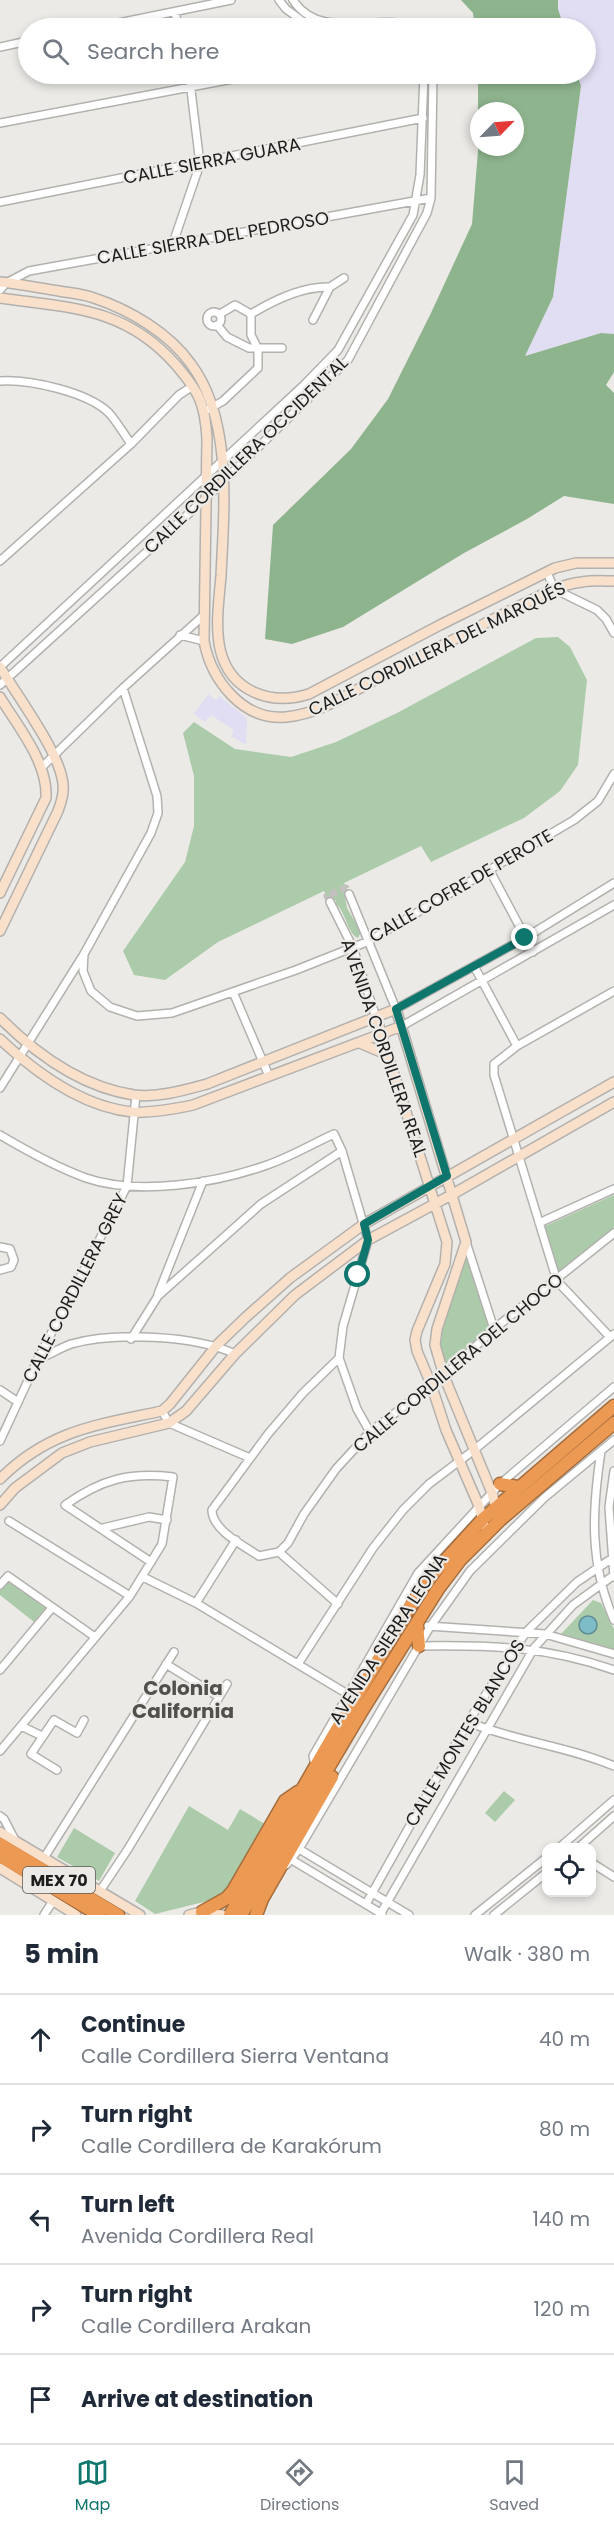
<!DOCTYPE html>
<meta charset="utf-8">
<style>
body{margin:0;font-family:Poppins,sans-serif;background:#f6f6f7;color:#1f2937}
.controls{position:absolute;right:18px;bottom:18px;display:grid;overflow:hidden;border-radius:12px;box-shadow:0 3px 9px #0003}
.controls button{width:54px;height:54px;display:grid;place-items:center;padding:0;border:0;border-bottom:2px solid #e0e1e3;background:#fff;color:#1f2937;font:30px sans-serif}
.compass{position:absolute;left:470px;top:102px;width:54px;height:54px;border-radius:50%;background:#fff;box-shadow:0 3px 9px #0003;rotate:65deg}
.stop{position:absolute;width:18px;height:18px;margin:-14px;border:4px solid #0f766e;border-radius:50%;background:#fff}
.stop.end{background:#0f766e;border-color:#fff;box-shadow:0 2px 6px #0008}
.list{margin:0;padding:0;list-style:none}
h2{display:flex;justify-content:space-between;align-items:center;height:78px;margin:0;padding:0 24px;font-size:26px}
h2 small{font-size:20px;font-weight:400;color:#747a83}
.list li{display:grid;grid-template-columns:39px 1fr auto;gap:18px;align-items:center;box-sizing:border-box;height:90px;padding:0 24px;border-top:2px solid #e0e1e3}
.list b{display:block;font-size:22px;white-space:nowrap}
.list p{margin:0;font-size:20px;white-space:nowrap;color:#747a83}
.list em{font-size:20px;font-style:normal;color:#747a83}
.icon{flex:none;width:33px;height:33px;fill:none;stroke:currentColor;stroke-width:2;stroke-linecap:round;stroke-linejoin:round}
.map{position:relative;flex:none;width:614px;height:1915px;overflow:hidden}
.search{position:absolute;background:#fff;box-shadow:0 3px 9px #0003;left:18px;right:18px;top:18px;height:66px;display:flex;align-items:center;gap:15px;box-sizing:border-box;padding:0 21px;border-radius:33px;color:#747a83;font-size:22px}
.sheet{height:528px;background:#fff}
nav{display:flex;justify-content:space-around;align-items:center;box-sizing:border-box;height:84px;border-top:2px solid #e0e1e3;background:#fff;font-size:16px;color:#747a83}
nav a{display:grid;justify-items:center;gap:3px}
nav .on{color:#0f766e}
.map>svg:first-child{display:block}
.education{fill:#e1ddf3}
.green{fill:#accbaa}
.forest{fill:#8eb48d;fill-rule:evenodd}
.water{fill:#7cbdc8;stroke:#608d94;stroke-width:1.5}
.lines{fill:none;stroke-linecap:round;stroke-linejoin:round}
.street-tunnel{stroke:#c3c1bd;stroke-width:7;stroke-dasharray:7 3.5;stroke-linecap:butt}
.street-casing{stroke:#b3b1ae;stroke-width:10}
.secondary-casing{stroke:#b3b1ae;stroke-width:12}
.highway-casing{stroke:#a46e3f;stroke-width:15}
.street{stroke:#fff;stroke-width:7}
.secondary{stroke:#f9e0cb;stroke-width:9}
.highway{stroke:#ec9953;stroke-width:12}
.route{stroke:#0f766e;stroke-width:8}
.labels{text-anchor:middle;stroke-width:4.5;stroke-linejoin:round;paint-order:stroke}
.shield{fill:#eceae6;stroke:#5c5a58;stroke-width:1.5}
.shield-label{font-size:16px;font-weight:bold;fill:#1e1d1b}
.street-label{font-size:18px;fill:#1e1d1b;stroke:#eceae6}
.neighbourhood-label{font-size:20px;font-weight:bold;fill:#52504d;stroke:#eceae6}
</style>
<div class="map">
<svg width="614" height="1915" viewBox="0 0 614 1915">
<rect width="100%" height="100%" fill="#eceae6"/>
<path class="education" d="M559 0H614V334L601 333 524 356 553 297 581 86 577 74H586V28H564L558 9Z
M208 694 216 700 219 696 247 718 246 745 231 736 234 730 211 715 205 722 194 714Z"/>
<path class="green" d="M558 637 570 647 587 680 578 765 560 791 524 818 431 862 421 846 344 883 349 894 345 896 347 908 361 932 358 938C347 933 346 912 336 904V900L330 902 324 891 218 942 165 980 134 975 123 951 185 862 194 826V776L183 733 194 722 235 749 291 757 336 742 397 713 536 638Z
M614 1195V1227L558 1275 543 1227Z
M466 1248 492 1328 444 1365 438 1342Z
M9 1579 46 1608 34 1622 0 1595V1589Z
M593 1600 601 1603 614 1629V1651L562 1637 561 1634Z
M504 1791 515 1800 495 1822 485 1813Z
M189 1806 228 1830 240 1809 265 1824 224 1897 155 1914 135 1901Z
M74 1828 115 1853 99 1881 57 1857Z"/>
<path class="forest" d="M461 0H558V9L564 28H475L473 13Z
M478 74H577L581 86 553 297 525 356 601 333 614 334V372L606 385 614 393V504L564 496 527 519 464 553 343 627 292 644 265 639 273 525 351 449 388 399 431 313 472 224 478 151ZM479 111H515V147H479Z"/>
<path class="water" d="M579 1625a9 9 0 1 1 18 0a9 9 0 1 1-18 0Z"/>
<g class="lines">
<path class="street-tunnel" d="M330 902 327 896 346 888 349 894"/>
<defs>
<path id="street" d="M279 0 286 9 312 28
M293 0C320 43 383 11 419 28
M175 13 179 28
M94 28 231 0
M0 47 28 41
M0 123 259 74
M0 202 423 118
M172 246 200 164 189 74
M0 290 6 283 29 271 431 198
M207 319a7 7 0 1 1 14 0a7 7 0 1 1-14 0Z
M220 314 235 305 251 314
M313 320 330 287 344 278
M217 325 227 337 249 348H282
M0 381C29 379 88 392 109 413 117 422 124 434 131 444
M209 409 223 401 258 368V349L251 335V314C274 300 302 286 330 287
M0 561 131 444 179 395 193 386
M547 572 554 589 597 610 606 619 614 633
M180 635 204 641
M0 667 304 385 338 350 413 215 420 175 424 74
M0 685 207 497 348 360 427 213 431 198 433 74
M41 768 123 688 204 615
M489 869 533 952
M349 894 396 1009 525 938 614 883
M330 902 353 948 376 1017
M84 954 83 971 91 991 110 1007 137 1016 172 1013 296 970 369 941 574 820 598 801 614 774
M474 966 517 1046
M233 992 269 1076
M402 1026 614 905
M0 1088 84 954 151 833 158 813 157 796 123 688
M0 1135C27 1151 56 1167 86 1178 139 1196 216 1183 267 1165 290 1157 312 1144 334 1134L342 1151 368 1240 343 1326 339 1358 357 1409 370 1432
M539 1223 614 1189
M466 1242 494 1329
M0 1247 10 1249 14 1260 11 1267 0 1270
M158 1294 203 1181
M610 1337 557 1281 494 1075V1064L517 1046 614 991
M131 1339 158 1296 261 1204 342 1151
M339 1358 303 1393 268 1434 212 1510C212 1530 244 1546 259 1556L279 1552 288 1543 304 1514 336 1469 370 1432 444 1376 494 1329 614 1233
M38 1359C49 1355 60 1348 71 1344 114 1332 195 1335 235 1354
M0 1390 18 1402
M162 1411 169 1423 250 1458
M0 1441 38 1359 127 1186 136 1095
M601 1451C592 1511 589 1563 614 1620
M614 1471 609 1507 614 1577
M9 1521 130 1596
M103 1528 149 1517 167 1520
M279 1552 338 1604
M143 1577 196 1603 349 1695
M0 1585 8 1576 95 1637
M196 1603 236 1540
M428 1626 545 1634 614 1654
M417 1644 419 1646C491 1645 546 1646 614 1670
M166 1664 219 1697
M298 1664 373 1548 403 1510 429 1484 474 1450 614 1334
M0 1670 51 1609
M468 1722C515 1741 567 1746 614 1766
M21 1726 42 1736
M0 1751 130 1596 162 1544 173 1477C129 1472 102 1479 65 1505L151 1562
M315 1766 313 1756 418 1573 500 1484 614 1387
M57 1770 31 1754 54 1720 77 1733 84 1720
M0 1816 4 1819 15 1840
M559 1848 614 1800
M578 1848 614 1816
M299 1849 409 1915
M44 1858 174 1652
M292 1860 382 1914
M592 1863 614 1877
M286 1865 299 1849 430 1627 470 1571 544 1498 614 1440
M100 1891 128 1849 227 1684
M366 1904 468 1722 526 1632 577 1582 614 1557
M381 1913 534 1648 573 1605 614 1575
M44 1915 53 1901
M475 1915 546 1858
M494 1915 546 1873"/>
<path id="secondary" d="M0 282C20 284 39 288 59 291 70 293 83 294 94 298 130 310 169 333 191 364 233 420 224 510 221 576 219 600 215 625 220 649 230 692 271 706 309 694L440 625 555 568 576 563H614
M0 298C71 308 125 307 176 365 199 392 205 403 207 439L204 641C211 679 242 721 286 717 318 714 345 696 373 681 417 658 462 635 507 612 531 601 555 585 582 582 592 580 604 581 614 581
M0 667C17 695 56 748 62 778 65 790 62 800 58 811L0 931
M0 697C18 727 48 762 46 798L0 893
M376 1017 447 1242 445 1264 417 1331 415 1340 417 1351 431 1384 446 1430 479 1506 484 1525
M0 1018C37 1055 81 1087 134 1095 158 1098 185 1090 207 1084L396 1009 466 1242 437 1329 435 1345 444 1376 492 1493 497 1512
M0 1039C35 1072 83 1107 133 1112 152 1113 174 1109 193 1105L402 1026
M360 1043 388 1055
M0 1479C49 1430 97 1425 162 1411L170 1404 217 1345 246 1317 290 1278 364 1224 614 1082
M0 1505 15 1488 62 1453 90 1442 169 1423 186 1411 235 1354 295 1295 368 1240 453 1194 614 1102
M0 1832 140 1915
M0 1868 76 1915
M189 1915 202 1912 222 1915"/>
<path id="highway" d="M500 1484 518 1487
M417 1624 419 1646
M0 1844 118 1915
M0 1856 99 1915
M202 1912 227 1898 233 1891 285 1801 298 1792
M230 1915 333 1736 409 1608 431 1576 483 1519 614 1406
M241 1915 363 1709 438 1589 460 1560 500 1520 614 1423
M256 1915 262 1899 332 1777"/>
</defs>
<use href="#street" class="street-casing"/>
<use href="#secondary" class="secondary-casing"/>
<use href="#highway" class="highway-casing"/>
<use href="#street" class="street"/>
<use href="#secondary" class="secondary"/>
<use href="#highway" class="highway"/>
</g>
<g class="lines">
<path class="route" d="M358 1275 368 1240 364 1224 447 1176 396 1009 525 938"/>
</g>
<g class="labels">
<rect class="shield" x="23" y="1867" width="72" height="26" rx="4.5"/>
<g class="shield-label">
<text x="59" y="1886">MEX 70</text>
</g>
<g class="street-label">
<text transform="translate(212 161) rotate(-11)" y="6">CALLE SIERRA GUARA</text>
<text transform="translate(213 238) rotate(-10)" y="6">CALLE SIERRA DEL PEDROSO</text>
<text transform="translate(246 455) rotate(-44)" y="6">CALLE CORDILLERA OCCIDENTAL</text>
<text transform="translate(437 649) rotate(-26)" y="6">CALLE CORDILLERA DEL MARQUÉS</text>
<text transform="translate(461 886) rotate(-30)" y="6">CALLE COFRE DE PEROTE</text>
<text transform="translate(384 1048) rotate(71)" y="6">AVENIDA CORDILLERA REAL</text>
<text transform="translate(75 1288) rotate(-63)" y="6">CALLE CORDILLERA GREY</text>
<text transform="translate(458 1363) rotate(-40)" y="6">CALLE CORDILLERA DEL CHOCO</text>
<text transform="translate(388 1639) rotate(-57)" y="6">AVENIDA SIERRA LEONA</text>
<text transform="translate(465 1733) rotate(-59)" y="6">CALLE MONTES BLANCOS</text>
</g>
<g class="neighbourhood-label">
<text x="183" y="1695">Colonia<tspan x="183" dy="23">California</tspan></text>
</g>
</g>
</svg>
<div class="controls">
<button><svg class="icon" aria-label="locate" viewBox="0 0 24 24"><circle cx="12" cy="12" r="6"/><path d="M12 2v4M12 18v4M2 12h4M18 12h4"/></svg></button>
</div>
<svg class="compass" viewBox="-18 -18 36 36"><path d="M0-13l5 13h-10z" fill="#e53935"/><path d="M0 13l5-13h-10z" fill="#747a83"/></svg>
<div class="stop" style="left:358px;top:1275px"></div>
<div class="stop end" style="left:525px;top:938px"></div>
<div class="search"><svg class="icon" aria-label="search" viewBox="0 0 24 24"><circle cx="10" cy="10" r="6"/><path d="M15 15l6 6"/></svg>Search here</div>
</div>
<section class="sheet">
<h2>5 min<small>Walk · 380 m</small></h2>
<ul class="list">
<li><svg class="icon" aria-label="ahead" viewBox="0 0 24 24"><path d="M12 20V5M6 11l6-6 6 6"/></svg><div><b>Continue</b><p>Calle Cordillera Sierra Ventana</p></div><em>40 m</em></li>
<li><svg class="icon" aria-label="right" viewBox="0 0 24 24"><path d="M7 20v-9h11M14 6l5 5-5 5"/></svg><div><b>Turn right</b><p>Calle Cordillera de Karakórum</p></div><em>80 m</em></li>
<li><svg class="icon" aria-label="left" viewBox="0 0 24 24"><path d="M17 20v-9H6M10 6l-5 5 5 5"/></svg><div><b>Turn left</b><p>Avenida Cordillera Real</p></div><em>140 m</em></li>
<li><svg class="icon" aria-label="right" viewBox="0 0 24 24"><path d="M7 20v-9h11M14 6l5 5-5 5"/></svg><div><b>Turn right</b><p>Calle Cordillera Arakan</p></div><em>120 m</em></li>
<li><svg class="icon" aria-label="arrive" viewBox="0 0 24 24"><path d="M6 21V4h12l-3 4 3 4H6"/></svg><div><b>Arrive at destination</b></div></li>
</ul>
</section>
<nav>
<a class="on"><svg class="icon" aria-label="map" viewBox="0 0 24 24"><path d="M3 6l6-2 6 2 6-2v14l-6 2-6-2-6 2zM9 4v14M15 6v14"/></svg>Map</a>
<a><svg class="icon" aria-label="directions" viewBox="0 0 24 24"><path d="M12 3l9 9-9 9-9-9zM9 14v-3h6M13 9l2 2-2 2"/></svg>Directions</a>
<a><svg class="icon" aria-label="saved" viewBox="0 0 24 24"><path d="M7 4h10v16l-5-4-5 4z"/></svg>Saved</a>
</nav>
